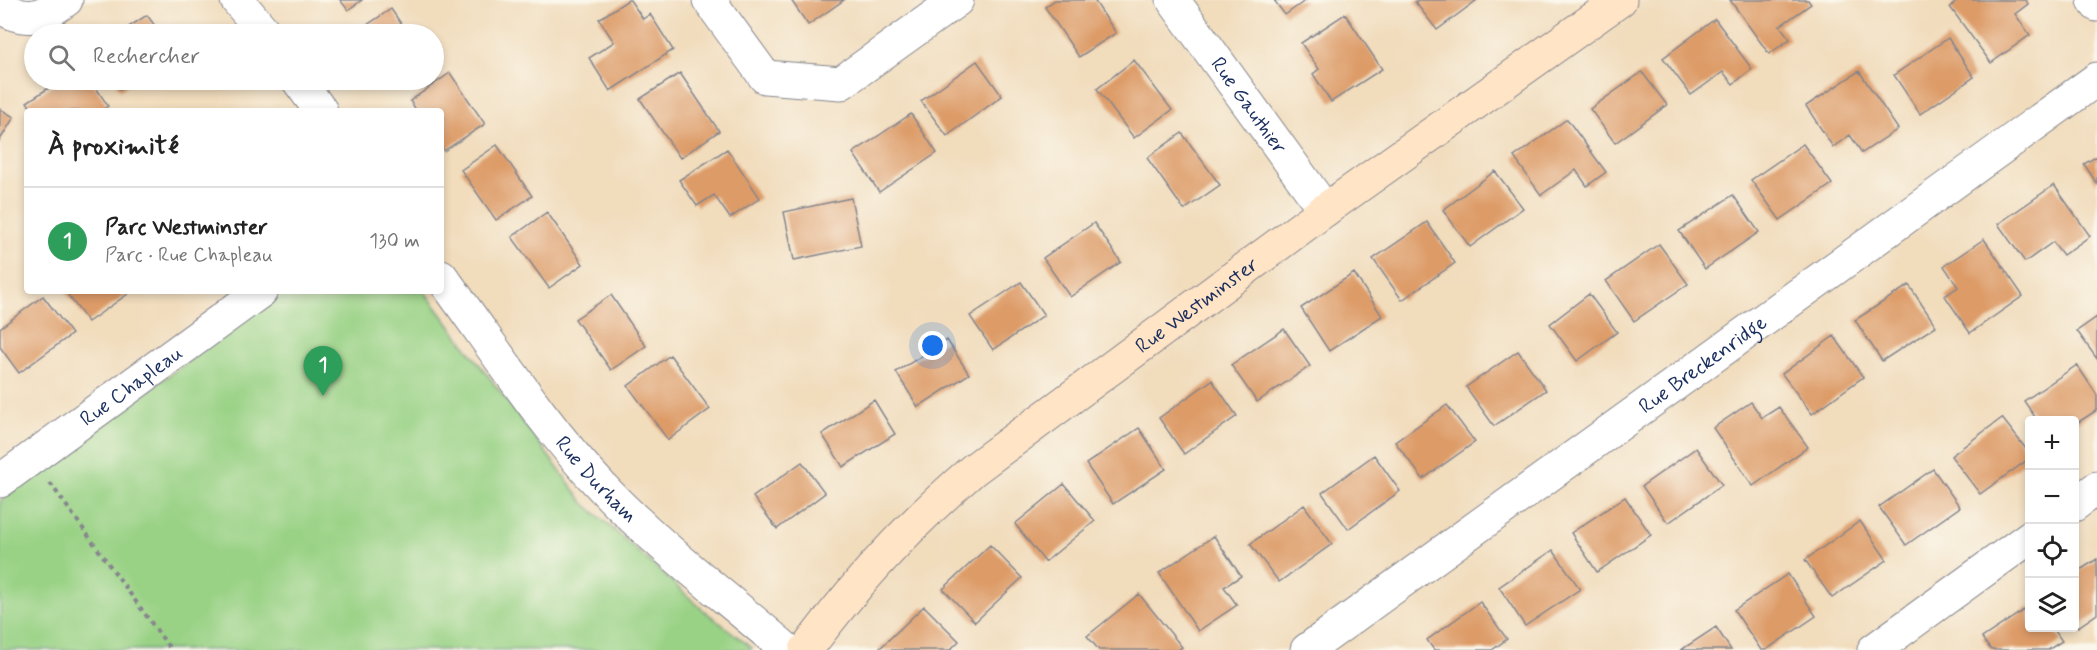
<!DOCTYPE html>
<html lang="fr">
<meta charset="utf-8">
<style>
body{margin:0;font-family:Mynerve,sans-serif;background:#f6f6f6;color:#222}
.controls{position:absolute;right:18px;bottom:18px;display:grid;overflow:hidden;border-radius:6px;box-shadow:0 3px 9px #0003}
.controls button{width:54px;height:54px;display:grid;place-items:center;padding:0;border:0;border-bottom:2px solid #e0e0e0;background:#fff;color:#222;font:30px sans-serif}
.you{position:absolute;left:933px;top:346px;width:21px;height:21px;margin:-15px;border:4px solid #fff;border-radius:50%;background:#1a73e8;box-shadow:0 0 0 9px #1a73e833}
.badge{display:grid;place-items:center;width:39px;height:39px;border-radius:50%;background:#2563eb;color:#fff;font-size:20px;font-weight:700}
.pin{position:absolute;translate:-50% -50px;filter:drop-shadow(0 2px 3px #0008)}
.pin::after{content:'';position:absolute;top:32px;width:21px;height:18px;background:inherit;clip-path:polygon(0 0,100% 0,50% 100%)}
.list{margin:0;padding:0;list-style:none}
h2{display:flex;justify-content:space-between;align-items:center;height:78px;margin:0;padding:0 24px;font-size:26px}
h2 small{font-size:20px;font-weight:400;color:#767676}
.list li{display:grid;grid-template-columns:39px 1fr auto;gap:18px;align-items:center;box-sizing:border-box;height:108px;padding:0 24px;border-top:2px solid #e0e0e0}
.list b{display:block;font-size:22px;white-space:nowrap}
.list p{margin:0;font-size:20px;white-space:nowrap;color:#767676}
.list em{font-size:20px;font-style:normal;color:#767676}
.icon{flex:none;width:33px;height:33px;fill:none;stroke:currentColor;stroke-width:2;stroke-linecap:round;stroke-linejoin:round}
.map{position:relative;flex:none;width:2097px;height:650px;overflow:hidden}
.search{position:absolute;background:#fff;box-shadow:0 3px 9px #0003;left:24px;top:24px;width:420px;height:66px;display:flex;align-items:center;gap:15px;box-sizing:border-box;padding:0 21px;border-radius:33px;color:#767676;font-size:22px}
.panel{position:absolute;background:#fff;box-shadow:0 3px 9px #0003;left:24px;top:108px;width:420px;height:186px;border-radius:6px}
.map>svg:first-child{display:block}
.green{fill:#99d285;stroke:#5a8072;stroke-width:1.5}
.building{fill:#dd9b68}
.lines{fill:none;stroke-linecap:round;stroke-linejoin:round}
.street-casing{stroke:#86868d;stroke-width:35}
.secondary-casing{stroke:#86868d;stroke-width:35}
.path{stroke:#86868d;stroke-width:4;stroke-dasharray:4.5 4.5;stroke-linecap:butt}
.street{stroke:#fff;stroke-width:33}
.secondary{stroke:#ffe4c6;stroke-width:33}
.labels{text-anchor:middle;stroke-width:4.5;stroke-linejoin:round;paint-order:stroke}
.street-label{font-size:21px;fill:#1b2f5e;stroke:#fbf7ec}
</style>
<div class="map">
<svg width="2097" height="650" viewBox="0 0 2097 650">
<rect width="100%" height="100%" fill="#fbf7ec"/>
<filter id="ink" filterUnits="userSpaceOnUse"><feTurbulence type="fractalNoise" baseFrequency=".0167" numOctaves="2"/><feDisplacementMap in="SourceGraphic" scale="12" xChannelSelector="R" yChannelSelector="G"/><feConvolveMatrix kernelMatrix="1 2 1 2 8 2 1 2 1" color-interpolation-filters="sRGB"/></filter>
<filter id="wash" filterUnits="userSpaceOnUse"><feTurbulence type="fractalNoise" baseFrequency=".008" numOctaves="4" result="noise"/><feDisplacementMap in="SourceGraphic" scale="24" xChannelSelector="R" yChannelSelector="G"/><feGaussianBlur stdDeviation="1.35" result="paint"/><feColorMatrix in="noise" values="0 0 0 0 0 0 0 0 0 0 0 0 0 0 0 0 0 1.4 0 .05"/><feComposite in="paint" operator="in"/></filter>
<g filter="url(#wash)">
<rect width="100%" height="100%" fill="#f1dcbc"/>
<path class="green" d="M283 291H424L584 503 702 609 752 648 751 650H0V501Z"/>
<g id="blocks">
<path class="building" d="M340 0H362L348 10Z
M628 0H630L643 19 650 14 673 50 610 91 589 58 614 42 599 19Z
M791 0H844L808 25Z
M1055 0H1094L1116 33 1079 57 1045 7Z
M1274 0H1306L1285 15Z
M1418 0H1477L1437 30 1415 2Z
M1730 0H1808L1811 4 1780 26 1790 39 1769 54Z
M1959 0H2026L2028 4 2015 14 2030 35 1991 63 1950 7Z
M391 9 408 34H365L361 29Z
M1345 14 1382 69 1331 102 1313 74 1319 69 1301 43Z
M147 15 161 34H118Z
M1715 19 1752 69 1733 84 1723 72 1691 95 1663 58Z
M1948 38 1974 77 1920 114 1894 75Z
M1134 60 1172 110 1134 138 1097 89Z
M977 61 1002 96 947 136 921 101Z
M1859 71 1898 129 1862 153 1850 135 1833 147 1806 106Z
M1642 72 1667 105 1615 143 1590 109Z
M450 73 485 124 444 151 441 146V111H417L410 101Z
M680 73 719 131 680 158 640 99Z
M61 80H91L108 106 101 111H33L27 102Z
M113 80H136L120 90Z
M0 109 14 117 0 140Z
M911 114 937 153 879 192 853 153Z
M1567 119 1606 172 1587 186 1576 170 1541 195 1514 157Z
M1182 133 1220 185 1184 210 1147 158Z
M1803 144 1832 184 1780 220 1751 180Z
M497 145 532 196 496 220 461 170Z
M727 149 760 198 730 218 714 195 697 206 679 180Z
M2097 156V184L2084 164Z
M1495 171 1523 208 1470 247 1443 210Z
M2054 185 2090 236 2063 255 2053 242 2025 262 1998 224Z
M1733 195 1759 232 1705 269 1679 231Z
M851 198 861 246 794 260 784 212Z
M547 212 583 264 549 288 512 237Z
M1427 222 1455 263 1402 300 1373 259Z
M1094 223 1121 262 1070 297 1043 258Z
M1984 239 2023 296 1970 333 1945 296 1958 287 1944 266Z
M1659 244 1688 284 1634 321 1606 281Z
M1354 273 1382 316 1329 351 1301 308Z
M1021 282 1044 315 993 350 970 316Z
M1909 285 1936 326 1882 361 1855 320Z
M65 291H132L88 322Z
M1589 294 1617 332 1577 361 1550 324Z
M611 295 646 346 611 370 575 319Z
M43 296 72 334 19 373 0 347V328Z
M2097 317V359L2077 331Z
M1284 329 1310 366 1257 402 1231 365Z
M1834 336 1863 377 1812 414 1782 374Z
M947 340 969 374 918 407 896 372Z
M1518 351 1546 390 1494 426 1466 387Z
M670 355 710 409 668 440 628 386Z
M2077 365 2097 395V410L2074 425V420H2037L2024 401Z
M1212 380 1237 416 1184 454 1159 418Z
M874 400 895 434 843 467 822 434Z
M1751 402 1762 418 1779 407 1808 447 1753 486 1713 428Z
M1447 405 1475 442 1423 479 1395 442Z
M2002 418 2030 454V458L1980 494 1951 456Z
M1139 428 1166 469 1113 504 1086 464Z
M1696 448 1722 485 1668 523 1642 486Z
M1374 455 1400 491 1348 529 1322 493Z
M802 462 825 493 777 529 753 497Z
M1933 469 1960 507 1906 545 1879 507Z
M1064 484 1095 521 1045 562 1015 524Z
M1625 497 1651 535 1597 572 1571 533Z
M1304 505 1332 544 1279 582 1250 544Z
M1860 521 1887 560 1832 598 1805 560Z
M1214 536 1241 576 1224 587 1237 605 1198 631 1159 573Z
M990 545 1022 578 975 622 943 589Z
M1553 550 1580 589 1525 626 1499 587Z
M2097 559V614L2078 627 2074 622V574Z
M1788 574 1816 616 1766 650H1761L1734 610Z
M1139 594 1182 647 1178 650H1099L1087 636Z
M1480 602 1507 639 1492 650H1434L1427 640Z
M924 606 959 641 950 650H878Z
M2030 606V628H2053L2062 641 2048 650H1991L1982 638Z
M1716 627 1731 650H1681Z"/>
</g>
</g>
<g filter="url(#ink)">
<use href="#blocks" fill-opacity="0" stroke="#86868d" stroke-width="1.5"/>
<g class="lines">
<defs>
<g id="street">
<path d="M237 0 266 34"/>
<path d="M709 0 765 77 841 83 957 0"/>
<path id="s1" d="M1173 0 1325 210"/>
<path d="M2094 0 2097 5"/>
<path d="M0 6C24 24 44 17 66 0"/>
<path d="M298 80 321 111"/>
<path id="s2" d="M441 276C492 345 543 425 602 487 659 547 725 596 787 650"/>
<path id="s3" d="M0 481 261 291"/>
<path d="M2074 505 2097 488"/>
<path id="s4" d="M1307 650 2097 79"/>
<path d="M1874 650 2030 537"/>
</g>
<g id="secondary">
<path id="s5" d="M806 650C855 584 911 523 973 470L1325 210 1620 0"/>
</g>
</defs>
<use href="#street" class="street-casing"/>
<use href="#secondary" class="secondary-casing"/>
<path class="path" d="M50 483 171 650"/>
<use href="#street" class="street"/>
<use href="#secondary" class="secondary"/>
</g>
</g>
<g class="labels">
<g class="street-label">
<text dy="7" stroke="none"><textPath href="#s1" startOffset="130">Rue Gauthier</textPath></text>
<text dy="7" stroke="none"><textPath href="#s5" startOffset="524">Rue Westminster</textPath></text>
<text dy="7" stroke="none"><textPath href="#s4" startOffset="488">Rue Breckenridge</textPath></text>
<text dy="7" stroke="none"><textPath href="#s3" startOffset="162">Rue Chapleau</textPath></text>
<text dy="7" stroke="none"><textPath href="#s2" startOffset="256">Rue Durham</textPath></text>
</g>
</g>
</svg>
<div class="controls">
<button>+</button>
<button>−</button>
<button><svg class="icon" aria-label="locate" viewBox="0 0 24 24"><circle cx="12" cy="12" r="6"/><path d="M12 2v4M12 18v4M2 12h4M18 12h4"/></svg></button>
<button><svg class="icon" aria-label="layers" viewBox="0 0 24 24"><path d="M12 4l9 5-9 5-9-5zM3 14l9 5 9-5"/></svg></button>
</div>
<div class="you"></div>
<div class="pin badge" style="left:323px;top:396px;background:#2e9e5b">1</div>
<div class="search"><svg class="icon" aria-label="search" viewBox="0 0 24 24"><circle cx="10" cy="10" r="6"/><path d="M15 15l6 6"/></svg>Rechercher</div>
<section class="panel">
<h2>À proximité<small></small></h2>
<ul class="list">
<li><span class="badge" style="background:#2e9e5b">1</span><div><b>Parc Westminster</b><p>Parc · Rue Chapleau</p></div><em>130 m</em></li>
</ul>
</section>
</div>
